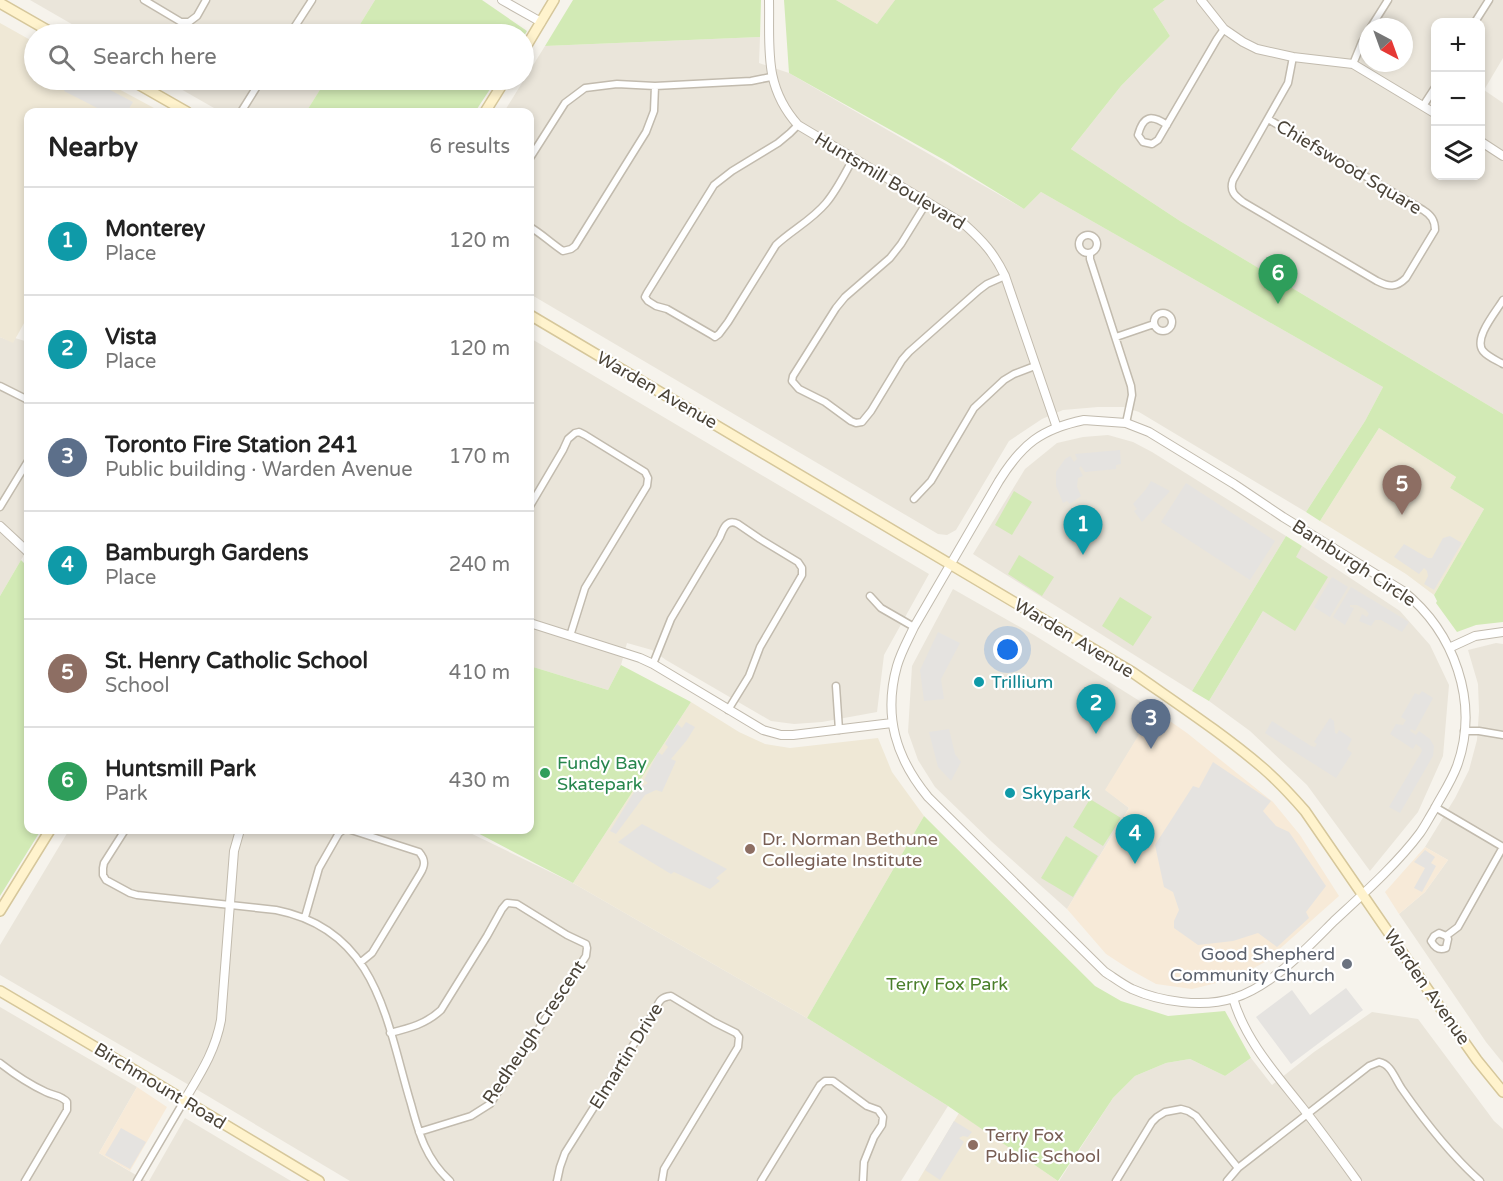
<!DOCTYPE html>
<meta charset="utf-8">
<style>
body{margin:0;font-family:"Varela Round",sans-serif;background:#f6f6f6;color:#222}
.controls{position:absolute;right:18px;top:18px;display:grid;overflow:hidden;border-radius:12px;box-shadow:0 3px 9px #0003}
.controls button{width:54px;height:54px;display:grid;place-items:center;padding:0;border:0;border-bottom:2px solid #e0e0e0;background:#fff;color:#222;font:30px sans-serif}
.compass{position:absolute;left:1359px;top:18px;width:54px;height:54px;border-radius:50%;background:#fff;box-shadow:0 3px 9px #0003;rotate:139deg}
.you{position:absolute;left:1008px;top:650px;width:21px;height:21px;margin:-15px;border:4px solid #fff;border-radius:50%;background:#1a73e8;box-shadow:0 0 0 9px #1a73e833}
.badge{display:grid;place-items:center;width:39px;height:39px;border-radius:50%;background:#7c3aed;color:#fff;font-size:20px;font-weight:700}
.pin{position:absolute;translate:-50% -50px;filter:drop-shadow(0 2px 3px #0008)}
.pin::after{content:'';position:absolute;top:32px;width:21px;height:18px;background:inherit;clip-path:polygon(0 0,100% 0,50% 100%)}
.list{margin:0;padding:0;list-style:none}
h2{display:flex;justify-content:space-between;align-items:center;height:78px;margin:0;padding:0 24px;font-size:26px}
h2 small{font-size:20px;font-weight:400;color:#767676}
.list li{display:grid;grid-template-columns:39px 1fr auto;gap:18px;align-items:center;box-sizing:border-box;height:108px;padding:0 24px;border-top:2px solid #e0e0e0}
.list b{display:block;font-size:22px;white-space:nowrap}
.list p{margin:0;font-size:20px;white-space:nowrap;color:#767676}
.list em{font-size:20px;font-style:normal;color:#767676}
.icon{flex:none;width:33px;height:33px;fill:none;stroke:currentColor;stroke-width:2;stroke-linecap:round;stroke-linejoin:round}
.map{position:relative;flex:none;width:1503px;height:1181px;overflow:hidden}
.search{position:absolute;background:#fff;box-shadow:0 3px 9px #0003;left:24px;top:24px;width:510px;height:66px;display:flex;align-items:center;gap:15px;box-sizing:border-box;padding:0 21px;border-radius:33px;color:#767676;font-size:22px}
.panel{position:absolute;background:#fff;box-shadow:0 3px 9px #0003;left:24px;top:108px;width:510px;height:726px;border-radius:12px}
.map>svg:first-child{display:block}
.residential{fill:#eae5da;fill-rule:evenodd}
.commercial{fill:#f7ead8}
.education{fill:#efe8d6}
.green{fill:#d2eab5}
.parking{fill:#e5e3e0}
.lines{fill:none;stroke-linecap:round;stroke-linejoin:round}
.minor-casing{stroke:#c2bbae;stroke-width:9}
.tertiary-casing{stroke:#c2bbae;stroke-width:10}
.secondary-casing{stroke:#d6c79b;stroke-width:12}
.minor{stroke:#fff;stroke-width:6}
.tertiary{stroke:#fff;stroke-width:8}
.secondary{stroke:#fff3cd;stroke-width:9}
.culture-dot{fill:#0f9aa8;stroke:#fff;stroke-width:2}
.leisure-dot{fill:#2e9e5b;stroke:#fff;stroke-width:2}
.education-dot{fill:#8d6e63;stroke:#fff;stroke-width:2}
.worship-dot{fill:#6b7280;stroke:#fff;stroke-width:2}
.labels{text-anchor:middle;stroke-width:4.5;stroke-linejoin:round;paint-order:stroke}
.street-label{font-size:18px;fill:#4b4439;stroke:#fff}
.culture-label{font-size:18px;fill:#0d838f;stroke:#fff;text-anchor:start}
.leisure-label{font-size:18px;fill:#27864d;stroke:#fff;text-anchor:start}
.education-label{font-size:18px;fill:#785e54;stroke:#fff;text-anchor:start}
.worship-label{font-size:18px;fill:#5b616d;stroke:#fff;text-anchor:end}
.park-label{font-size:18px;fill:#4a7f2a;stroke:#fff}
</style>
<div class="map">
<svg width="1503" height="1181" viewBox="0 0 1503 1181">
<rect width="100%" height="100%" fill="#f6f3ec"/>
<path class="residential" d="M30 0H375L354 34H89Z
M1165 0H1503V58L1484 90 1503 103V414L1180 221 1071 149 1121 86 1170 36 1153 9ZM1436 22H1480V176H1436ZM1368 27H1404V63H1368Z
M760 37 759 63 789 73 1024 209 1041 192 1383 387 1365 421 1306 512 1139 412 1124 407H1098L1063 410 1042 419 1009 441 956 530 947 535 938 534 530 294V112H504L545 46Z
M165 80H326L306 112H221Z
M0 337 13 342 15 338 28 342V548L0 596Z
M530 338 929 574 884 655 877 712 822 722 794 724 771 721 666 660 652 650 627 643 621 665 608 690 530 666Z
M1108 435 1133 442 1152 452 1286 536 1192 691 973 554 1025 469 1057 443 1083 437Z
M1302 546 1400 611 1430 645 1449 685 1443 756 1418 812 1370 871 1307 785 1250 731 1209 701Z
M953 589 1034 635 1154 710 1106 790 1129 808 1067 909 992 842 935 787 918 760 908 732 912 666Z
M1496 643 1503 644V1063L1486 1042 1399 914 1425 892 1448 860 1425 847 1455 798 1469 770 1477 740 1479 711 1478 684 1468 650Z
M69 830H464L573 883 807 1018 948 1106 901 1181H350L201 1092 0 975V945Z
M0 1007 137 1087 99 1153 146 1181H0Z
M1372 1012 1418 1019 1494 1121 1503 1129V1181H1059L1113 1098 1135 1076 1166 1063 1190 1059 1225 1076 1251 1058 1272 1085 1314 1052Z
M185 1118 291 1181H149Z"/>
<path class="commercial" d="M1154 710 1187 733 1273 802 1300 835 1339 896 1265 962 1233 979 1192 989 1156 984 1129 969 1106 954 1067 909 1129 808 1105 790Z
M1425 847 1448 860 1425 892 1399 914 1385 892Z
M137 1087 167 1107 130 1171 99 1153Z"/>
<path class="education" d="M836 0H895L877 24Z
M0 23 34 42V80H102L154 108 152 112H28V316L13 343 0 337Z
M1379 428 1456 477 1450 488 1484 509 1434 595 1406 574 1320 521Z
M691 702 739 732 765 744 790 748 878 738 892 772 924 816 807 1018 573 883Z
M959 1113 1058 1181H918Z"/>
<path class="green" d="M375 0H482L527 31 524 36V34H354Z
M573 0H761L760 37 545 46Z
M784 0H836L877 24 895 0H1165L1153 9 1170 36 1121 86 1071 149 1180 221 1503 414V622L1476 625 1457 632 1436 603 1437 601 1434 595 1484 509 1450 488 1456 477 1379 428 1320 521 1306 512 1365 421 1383 387 1041 192 1024 209 946 161 789 73Z
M326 80H496L475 112H306Z
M1014 491 1032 502 1012 535 995 525Z
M1286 536 1302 546 1296 557 1328 577 1295 631 1263 611 1209 701 1192 691Z
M1019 555 1054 577 1042 596 1008 574Z
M21 560 28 567V830H41L0 896V596Z
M1120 597 1152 617 1133 646 1102 626Z
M621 665 691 702 573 883 472 830H530V666L608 690Z
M1090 799 1121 818 1103 846 1073 827Z
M924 816 1095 986 1121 1001 1168 1016 1225 1011 1251 1058 1225 1076 1190 1059 1166 1063 1135 1076 1113 1098 1058 1181 948 1106 807 1018Z
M1066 836 1098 856 1073 897 1041 878Z"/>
<path class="parking" d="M70 80H91L133 102 127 112H105L64 91Z
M1120 450 1121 464 1116 465V469L1085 472 1081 466 1079 468 1083 476 1078 478 1077 487 1081 496 1070 504 1067 501 1063 503 1056 486V472L1065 459 1070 456 1074 462 1077 459 1075 454Z
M1151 481 1170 491 1142 522 1134 511 1137 509 1133 504 1146 489Z
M1186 483 1275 541 1250 580 1161 522Z
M1450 536 1462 543 1434 590 1424 584 1428 576 1427 571 1424 568 1419 574 1394 557 1404 544 1428 558H1432L1443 538Z
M1332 577 1348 587 1330 617 1314 607Z
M1351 587 1409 622 1402 632 1381 620H1375L1371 626 1359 621 1362 614 1367 617 1369 614 1366 610 1357 605H1350V607L1354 608 1345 625 1333 617Z
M938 632 960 643 941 679 944 699 924 701 920 670Z
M1422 691 1433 698 1415 731 1411 729 1410 731 1416 735 1419 731 1430 739 1434 746 1433 756 1400 813 1389 807 1422 751 1421 748 1416 744 1413 749 1390 734 1396 724 1403 725 1406 720 1401 717 1415 693 1419 695Z
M1330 718 1334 721 1335 733 1337 734 1339 730 1352 739 1347 749 1352 753 1336 778 1265 733 1272 721 1311 746 1315 747 1317 744 1314 742Z
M686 722 695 727 687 740 671 759 676 761 662 792 656 790 645 795 616 834 610 831 639 784 643 786 648 783 644 780 658 752 662 755 668 747 665 744 677 724 682 728Z
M949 729 955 754 961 762 951 781 938 767 929 732Z
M1213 762 1271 801 1263 811 1276 826 1289 832 1326 886 1306 912 1309 918 1277 947 1258 933 1233 941 1198 945 1174 928V921L1179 910 1173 892 1164 887 1155 845 1193 786 1199 788Z
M642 824 727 869 716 878 720 881 710 889 674 872 671 874 618 842Z
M1425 850 1435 857 1431 863 1436 866 1422 892 1414 888 1425 868 1414 862Z
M1346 988 1363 1010 1291 1064 1256 1017 1292 990 1310 1015Z
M954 1121 972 1132 968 1137 963 1136 959 1138 964 1142 940 1180 925 1170Z
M121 1128 146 1142 130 1169 105 1155Z"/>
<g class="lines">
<defs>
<path id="minor" d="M144 0 181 22H189L197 16 206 0
M1475 22 1489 0
M1371 27 1388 0
M290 34 312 0
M1353 64 1362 42 1368 33
M1423 106 1436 86
M241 112 261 80
M1268 119 1423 210C1431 215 1435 220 1435 230L1406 278C1396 288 1389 287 1377 281L1243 202C1235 196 1229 191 1233 180L1288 83 1293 57
M798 125 790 133 778 143 732 171 714 185 647 293 645 297 648 301 656 306 667 309 712 335 715 337 719 334 728 322 776 245C792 230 812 220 826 203 837 190 845 173 853 159
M1167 125C1151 114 1143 116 1138 135L1143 142 1152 144 1158 140 1217 39 1224 29
M530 158 565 103 585 88 617 84 655 86 751 81 771 77
M927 202 901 244 890 258 845 297 836 308 793 376 792 381 799 389 825 402 851 421 856 423 862 422 871 411 902 360 909 352 979 290 987 284 1005 276
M530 227C542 234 551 243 563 251L571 249 575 246 646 132 654 111 655 86
M1079 244a9 9 0 1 1 18 0a9 9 0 1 1-18 0Z
M1090 254V259L1131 386 1132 395 1126 423
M1503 300C1496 312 1473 338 1483 351 1488 357 1496 360 1503 364
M1154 322a9 9 0 1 1 18 0a9 9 0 1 1-18 0Z
M1116 337 1154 324
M0 386 28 400
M914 499 931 481 974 408 1004 380 1014 374 1035 366
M530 506 563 450 568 439 575 433 579 432 585 435 645 472 648 478 647 486 585 588 570 636
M0 507 28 461
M870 596 881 608 914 627
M653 664 671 619 720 537C723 529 727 518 738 524L760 539 798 562 802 568V575L760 647 749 676 728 710
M836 686 839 730
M1464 731H1479L1503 735
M1435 807 1503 847
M125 830 104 863 103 868V875L106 880 130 893 137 895 276 910C378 930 386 1021 411 1104 419 1134 426 1159 450 1181
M351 830 419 852C426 860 425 866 420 874L372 953 361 962
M305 917 319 868 339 833 343 830
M1446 936 1448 939 1446 948C1439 951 1435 948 1431 941L1434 936 1439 933 1446 936 1458 927 1503 847
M390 1033C410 1028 426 1024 441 1010L487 936 502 909 507 903 517 904 567 935 586 944 587 948 586 956 490 1104 471 1116 419 1132
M0 1063C14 1074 29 1084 46 1092 54 1096 61 1095 67 1102V1110L25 1181
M137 1181 184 1101
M557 1181 560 1167 565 1153 656 1009C659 1000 662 997 671 996L714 1022 736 1033 739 1037 738 1047 664 1169 662 1181
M761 1181 820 1085 825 1081H833L867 1106 878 1110 883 1117 882 1125 874 1137 864 1162 863 1181
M1116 1181 1152 1122 1157 1117 1165 1112 1181 1109 1188 1111 1196 1116 1238 1168
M1227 1181 1238 1168 1369 1066 1379 1062C1391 1064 1395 1079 1402 1089 1425 1122 1450 1154 1480 1181"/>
<path id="tertiary" d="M502 0 541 22
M769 0C770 48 763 86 798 125L964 224C983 241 994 253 1005 276L1057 428
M1201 0 1224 29 1243 42 1257 49 1293 57 1353 64 1436 114
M1480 141 1503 156
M1084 420 1126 423 1149 432 1234 484 1283 517 1403 591C1454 632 1480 702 1457 766 1451 782 1442 795 1434 810 1429 818 1425 826 1420 833 1397 864 1362 895 1334 921 1306 949 1272 986 1234 998 1203 1008 1161 1002 1132 989 1122 984 1113 977 1105 972L928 797C896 758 883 716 897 666 901 652 908 640 914 627L999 481C1022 444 1041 429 1084 420Z
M0 526 28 552
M530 623 640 658 653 664 763 730 781 735H793L892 723
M1449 648 1475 636 1503 632
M1233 998C1245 1040 1276 1074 1302 1107 1321 1131 1339 1156 1357 1181
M184 1101C200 1074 215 1052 221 1020L234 851 240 830"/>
<path id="secondary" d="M0 3 54 34
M524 50 554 0
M131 80 187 112
M485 112 505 80
M530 315 1132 672C1176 703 1222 733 1263 768 1278 781 1292 796 1305 811L1448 1019 1477 1060 1503 1092
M0 911 50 830
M0 991 124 1064 319 1181"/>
</defs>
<use href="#minor" class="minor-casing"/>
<use href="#tertiary" class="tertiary-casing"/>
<use href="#secondary" class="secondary-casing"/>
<use href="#minor" class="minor"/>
<use href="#tertiary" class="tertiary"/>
<use href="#secondary" class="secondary"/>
</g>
<g class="culture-dot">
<circle cx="979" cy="682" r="6"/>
<circle cx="1010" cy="793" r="6"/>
</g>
<circle class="leisure-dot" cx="545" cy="773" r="6"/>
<g class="education-dot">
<circle cx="750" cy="849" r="6"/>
<circle cx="973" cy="1145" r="6"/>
</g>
<circle class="worship-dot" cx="1347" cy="964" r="6"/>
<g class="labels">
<g class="street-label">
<text transform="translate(1349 167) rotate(31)" y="6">Chiefswood Square</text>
<text transform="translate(890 181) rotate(31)" y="6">Huntsmill Boulevard</text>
<text transform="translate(657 390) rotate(30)" y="6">Warden Avenue</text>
<text transform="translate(1354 563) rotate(33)" y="6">Bamburgh Circle</text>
<text transform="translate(1074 638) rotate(31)" y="6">Warden Avenue</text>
<text transform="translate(1427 987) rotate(55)" y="6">Warden Avenue</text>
<text transform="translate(534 1032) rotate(-56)" y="6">Redheugh Crescent</text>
<text transform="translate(626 1056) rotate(-58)" y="6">Elmartin Drive</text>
<text transform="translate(160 1086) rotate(31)" y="6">Birchmount Road</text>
</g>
<g class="culture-label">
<text x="991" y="688">Trillium</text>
<text x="1022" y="799">Skypark</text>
</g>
<g class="leisure-label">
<text x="557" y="769">Fundy Bay<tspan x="557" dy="21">Skatepark</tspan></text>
</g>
<g class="education-label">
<text x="762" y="845">Dr. Norman Bethune<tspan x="762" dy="21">Collegiate Institute</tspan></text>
<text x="985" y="1141">Terry Fox<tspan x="985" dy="21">Public School</tspan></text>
</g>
<g class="worship-label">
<text x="1335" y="960">Good Shepherd<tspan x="1335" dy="21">Community Church</tspan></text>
</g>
<g class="park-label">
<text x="947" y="990">Terry Fox Park</text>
</g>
</g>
</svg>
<div class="controls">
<button>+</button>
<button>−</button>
<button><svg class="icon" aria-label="layers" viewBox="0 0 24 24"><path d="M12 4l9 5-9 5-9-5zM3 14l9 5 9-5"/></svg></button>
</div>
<svg class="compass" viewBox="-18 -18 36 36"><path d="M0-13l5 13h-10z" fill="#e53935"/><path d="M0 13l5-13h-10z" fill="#767676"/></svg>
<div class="you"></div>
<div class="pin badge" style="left:1083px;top:555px;background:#0f9aa8">1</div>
<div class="pin badge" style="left:1096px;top:734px;background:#0f9aa8">2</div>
<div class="pin badge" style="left:1151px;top:749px;background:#5c6f8a">3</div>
<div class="pin badge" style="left:1135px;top:864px;background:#0f9aa8">4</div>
<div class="pin badge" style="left:1402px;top:515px;background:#8d6e63">5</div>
<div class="pin badge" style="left:1278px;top:304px;background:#2e9e5b">6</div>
<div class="search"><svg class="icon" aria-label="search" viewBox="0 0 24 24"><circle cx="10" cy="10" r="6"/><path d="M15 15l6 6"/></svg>Search here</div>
<section class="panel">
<h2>Nearby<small>6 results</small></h2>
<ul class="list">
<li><span class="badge" style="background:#0f9aa8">1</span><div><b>Monterey</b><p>Place</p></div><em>120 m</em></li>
<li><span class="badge" style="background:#0f9aa8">2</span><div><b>Vista</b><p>Place</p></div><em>120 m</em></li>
<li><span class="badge" style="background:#5c6f8a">3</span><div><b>Toronto Fire Station 241</b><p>Public building · Warden Avenue</p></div><em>170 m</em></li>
<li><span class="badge" style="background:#0f9aa8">4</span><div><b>Bamburgh Gardens</b><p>Place</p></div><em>240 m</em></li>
<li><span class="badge" style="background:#8d6e63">5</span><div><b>St. Henry Catholic School</b><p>School</p></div><em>410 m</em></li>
<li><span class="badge" style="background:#2e9e5b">6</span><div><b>Huntsmill Park</b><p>Park</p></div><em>430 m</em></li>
</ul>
</section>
</div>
